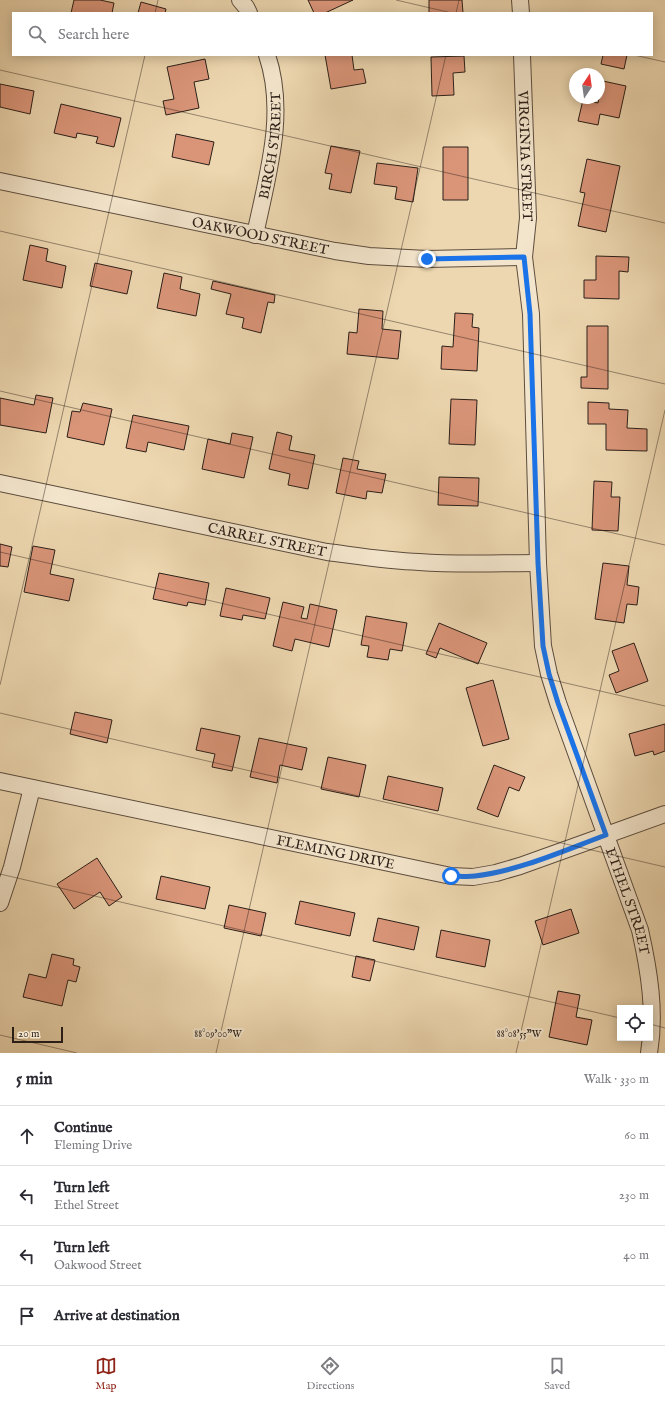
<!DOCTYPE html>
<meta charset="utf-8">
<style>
body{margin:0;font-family:"IM FELL English",serif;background:#f7f7f7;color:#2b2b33}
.controls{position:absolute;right:12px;bottom:12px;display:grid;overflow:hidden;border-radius:0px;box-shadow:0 2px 10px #0003}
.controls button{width:36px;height:36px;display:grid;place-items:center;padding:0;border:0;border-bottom:1px solid #e1e1e2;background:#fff;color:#2b2b33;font:20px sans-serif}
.compass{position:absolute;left:569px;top:68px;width:36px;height:36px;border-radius:50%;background:#fff;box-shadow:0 2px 10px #0003;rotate:13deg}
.scale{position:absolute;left:12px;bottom:10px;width:51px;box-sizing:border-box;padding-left:4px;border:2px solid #2b1f18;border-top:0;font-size:11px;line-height:14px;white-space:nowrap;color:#2b1f18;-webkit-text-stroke:3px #f3e5cc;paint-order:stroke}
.stop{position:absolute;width:12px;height:12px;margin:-9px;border:3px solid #1a73e8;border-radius:50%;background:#fff}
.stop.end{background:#1a73e8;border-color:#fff;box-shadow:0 1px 4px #0008}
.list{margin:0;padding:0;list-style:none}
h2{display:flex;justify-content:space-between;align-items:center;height:52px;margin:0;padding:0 16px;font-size:17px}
h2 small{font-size:13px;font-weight:400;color:#7c7c81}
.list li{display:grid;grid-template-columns:26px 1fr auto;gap:12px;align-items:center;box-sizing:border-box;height:60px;padding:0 16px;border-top:1px solid #e1e1e2}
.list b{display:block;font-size:15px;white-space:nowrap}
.list p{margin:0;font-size:13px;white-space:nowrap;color:#7c7c81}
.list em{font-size:13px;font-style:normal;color:#7c7c81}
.icon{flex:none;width:22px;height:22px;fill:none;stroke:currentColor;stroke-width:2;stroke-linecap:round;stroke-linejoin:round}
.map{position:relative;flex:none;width:665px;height:1053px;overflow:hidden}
.search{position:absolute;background:#fff;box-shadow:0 2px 10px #0003;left:12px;right:12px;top:12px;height:44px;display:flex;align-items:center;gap:10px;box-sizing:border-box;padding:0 14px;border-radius:0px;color:#7c7c81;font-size:15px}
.sheet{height:292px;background:#fff}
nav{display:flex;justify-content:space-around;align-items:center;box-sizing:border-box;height:56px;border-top:1px solid #e1e1e2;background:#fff;font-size:11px;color:#7c7c81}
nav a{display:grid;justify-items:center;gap:2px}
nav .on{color:#8f2418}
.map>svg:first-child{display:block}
.building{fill:#da9579;stroke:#2b1f18}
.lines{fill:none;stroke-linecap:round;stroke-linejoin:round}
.minor-casing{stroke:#5c4d3e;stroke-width:18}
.minor{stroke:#f3e5cc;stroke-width:16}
.route{stroke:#1a73e8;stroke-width:5}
.ticks{fill:none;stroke:#2b1f18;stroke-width:1;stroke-opacity:0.45}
.labels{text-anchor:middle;stroke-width:4;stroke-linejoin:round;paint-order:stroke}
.street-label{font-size:14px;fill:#2b1f18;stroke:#f3e5cc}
.ticks-label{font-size:10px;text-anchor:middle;fill:#2b1f18;stroke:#f3e5cc;stroke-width:4;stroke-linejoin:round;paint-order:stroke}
</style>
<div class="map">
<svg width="665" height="1053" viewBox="0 0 665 1053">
<rect width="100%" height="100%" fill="#edd7b0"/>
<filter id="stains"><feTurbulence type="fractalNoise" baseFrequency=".005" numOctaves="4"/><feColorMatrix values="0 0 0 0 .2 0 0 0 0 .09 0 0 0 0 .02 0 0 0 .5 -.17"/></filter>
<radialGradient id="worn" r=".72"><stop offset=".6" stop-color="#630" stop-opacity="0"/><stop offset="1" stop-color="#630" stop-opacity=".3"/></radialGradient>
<path class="building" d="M74 0H100L114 3 112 13H71Z
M308 0H353L325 13H314Z
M429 0H462L463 13H429Z
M141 2 166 9 165 13H138Z
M325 55H352L354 70 363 69 366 83 331 89Z
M603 55H627L624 69 601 64Z
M464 56 465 72 453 73 454 95 432 96 431 57Z
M205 59 209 79 194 82 199 108 166 115 163 101 174 99 167 67Z
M603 81 626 86 619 118 600 114 598 125 578 121 583 100 598 103Z
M0 84 34 91 30 114 0 107Z
M61 104 121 118 114 147 96 143 98 137 77 133 76 138 54 133Z
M176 134 214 142 209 165 172 157Z
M331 146 360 151 351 193 329 189 332 174 325 173Z
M443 147H468V200H443Z
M587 159 620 166 606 232 578 226 585 193 580 192Z
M377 163 418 168 413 202 395 199 397 187 374 184Z
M30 245 48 249 46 261 66 266 62 288 23 280Z
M596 256 629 257 628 272 619 271V299L584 298V280H596Z
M95 263 132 271 127 294 90 286Z
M164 273 182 277 180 289 200 294 196 316 157 308Z
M213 281 275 295 274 303 268 302 261 333 242 328 244 318 226 314 231 294 211 289Z
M359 309 383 311 382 329 401 331 398 359 347 354 349 332 357 333Z
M455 313 473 314 472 327 479 328 477 371 441 369 442 346 453 347Z
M587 326H608V389L581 388V377H587Z
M36 395 53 398 46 433 0 425V398L34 405Z
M451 399 477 400 475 445 449 444Z
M588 402 609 403V409L628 410 627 428 647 429V451L606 450V424H588Z
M83 403 112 409 104 445 67 437 72 411 80 412Z
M133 415 189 426 184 450 148 442 146 452 126 448Z
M277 432 292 436 289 450 315 455 308 489 288 485 290 474 269 469Z
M232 433 253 437 244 478 202 469 208 439 230 444Z
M343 458 359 461 357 469 386 474 382 493 367 491 366 499 336 493Z
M439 477 479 478 478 506 438 505Z
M594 481 612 482 611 497H620L618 531 592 530Z
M0 544 12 547 8 567 0 566Z
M33 546 55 550 50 574 74 579 69 601 24 592Z
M603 563 629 566 627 585 639 587 637 605 627 604 624 623 595 619Z
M159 573 209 583 205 605 188 602 187 606 153 599Z
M226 588 270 598 265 619 243 615 242 620 220 616Z
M283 602 304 607 301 618 307 619 310 604 337 610 329 647 295 639 292 651 273 646Z
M366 616 407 623 402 651 390 649 388 660 367 657 369 646 361 645Z
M439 623 487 643 478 664 440 648 436 658 426 654Z
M634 643 648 681 616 693 609 675 619 671 612 651Z
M493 680 509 739 483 746 466 688Z
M75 712 112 720 107 743 70 734Z
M665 724V751L654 755 653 751 635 756 629 734Z
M201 728 240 736 232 771 212 767 215 754 196 750Z
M259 738 307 748 302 770 280 765 277 783 250 777Z
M328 757 366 765 359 797 321 789Z
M494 765 525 777 519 791 509 787 498 817 477 809Z
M388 776 443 788 438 811 383 799Z
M97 858 122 897 109 906 100 892 74 909 57 884Z
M161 876 210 887 205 909 156 899Z
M300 901 355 913 350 936 295 924Z
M229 905 266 913 261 936 224 928Z
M571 909 579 933 543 945 535 921Z
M378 918 419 927 414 950 373 941Z
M441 930 490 940 485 967 436 957Z
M52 954 74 959 73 965 80 967 76 982 68 980 62 1006 23 997 29 974 46 978Z
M356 956 375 960 370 981 352 977Z
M558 991 580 995 576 1017 592 1020 587 1045 549 1037Z"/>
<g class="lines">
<defs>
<g id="minor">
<path d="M240 0 246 7 249 13"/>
<path d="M520 0 521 13"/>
<path id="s1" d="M522 55 528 218 524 257 531 314 538 563 543 646 549 674 558 703 640 930C649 970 656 1012 649 1053"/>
<path id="s2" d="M0 181 335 251 369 256 427 259 524 257"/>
<path id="s3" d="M255 235C267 176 287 114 267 55"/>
<path id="s4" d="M0 483 327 552C358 556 388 561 419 562 459 565 498 563 538 563"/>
<path id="s5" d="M0 781 451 876 473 877 496 873 520 866 665 814"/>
<path d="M0 903 12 867 32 788"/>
</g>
</defs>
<use href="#minor" class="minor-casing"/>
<use href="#minor" class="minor"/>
</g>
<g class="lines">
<path class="route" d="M427 259 524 257 530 314 538 563 543 646 549 674 558 703 606 835C565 850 519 871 475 876 467 877 459 876 451 876"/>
</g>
<path class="ticks" d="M396 0 452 13M155 13 158 0M456 13 459 0M634 55 665 62M0 70 665 223M0 231 665 384M0 391 665 545M0 552 665 706M0 685 145 55M0 713 665 867M0 874 620 1018M650 1024 665 1028M0 1035 77 1053M216 1053 446 55M516 1053 665 410"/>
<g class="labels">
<g class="street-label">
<text dy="5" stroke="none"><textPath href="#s3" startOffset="91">BIRCH STREET</textPath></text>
<text dy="5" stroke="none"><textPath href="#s1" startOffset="101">VIRGINIA STREET</textPath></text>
<text dy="5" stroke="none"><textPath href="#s2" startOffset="266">OAKWOOD STREET</textPath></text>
<text dy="5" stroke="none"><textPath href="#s4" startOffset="273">CARREL STREET</textPath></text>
<text dy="5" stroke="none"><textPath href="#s5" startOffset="343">FLEMING DRIVE</textPath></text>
<text dy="5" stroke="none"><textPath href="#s1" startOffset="861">ETHEL STREET</textPath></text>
</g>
</g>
<g class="ticks-label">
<text x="218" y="1037">88°09'00"W</text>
<text x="519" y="1037">88°08'55"W</text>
</g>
<rect width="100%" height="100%" filter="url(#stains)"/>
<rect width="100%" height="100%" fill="url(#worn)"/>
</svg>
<div class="controls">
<button><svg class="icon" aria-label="locate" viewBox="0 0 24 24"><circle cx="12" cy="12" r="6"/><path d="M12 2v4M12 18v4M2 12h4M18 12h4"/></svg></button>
</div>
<svg class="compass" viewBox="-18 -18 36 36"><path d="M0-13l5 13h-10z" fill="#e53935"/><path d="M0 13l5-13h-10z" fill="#7c7c81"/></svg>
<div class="scale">20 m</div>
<div class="stop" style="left:451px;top:876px"></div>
<div class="stop end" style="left:427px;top:259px"></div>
<div class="search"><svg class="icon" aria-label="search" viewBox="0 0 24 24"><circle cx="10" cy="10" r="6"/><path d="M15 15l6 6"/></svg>Search here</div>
</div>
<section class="sheet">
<h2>5 min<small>Walk · 330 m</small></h2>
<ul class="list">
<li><svg class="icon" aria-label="ahead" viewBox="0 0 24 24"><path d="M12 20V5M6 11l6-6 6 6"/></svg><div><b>Continue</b><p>Fleming Drive</p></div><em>60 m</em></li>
<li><svg class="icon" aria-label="left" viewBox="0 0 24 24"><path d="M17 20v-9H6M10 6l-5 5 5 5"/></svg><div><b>Turn left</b><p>Ethel Street</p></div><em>230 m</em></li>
<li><svg class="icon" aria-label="left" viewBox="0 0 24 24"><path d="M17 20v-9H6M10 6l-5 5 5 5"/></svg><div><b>Turn left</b><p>Oakwood Street</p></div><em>40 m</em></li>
<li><svg class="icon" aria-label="arrive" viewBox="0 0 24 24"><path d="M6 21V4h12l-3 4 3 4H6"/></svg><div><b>Arrive at destination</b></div></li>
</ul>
</section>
<nav>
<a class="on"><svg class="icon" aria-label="map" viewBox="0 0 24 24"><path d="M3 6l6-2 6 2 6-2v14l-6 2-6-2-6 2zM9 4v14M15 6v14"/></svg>Map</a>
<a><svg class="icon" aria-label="directions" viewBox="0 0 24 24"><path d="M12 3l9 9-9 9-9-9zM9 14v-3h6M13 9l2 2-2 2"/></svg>Directions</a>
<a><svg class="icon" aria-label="saved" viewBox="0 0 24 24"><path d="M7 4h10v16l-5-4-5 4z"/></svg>Saved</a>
</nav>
